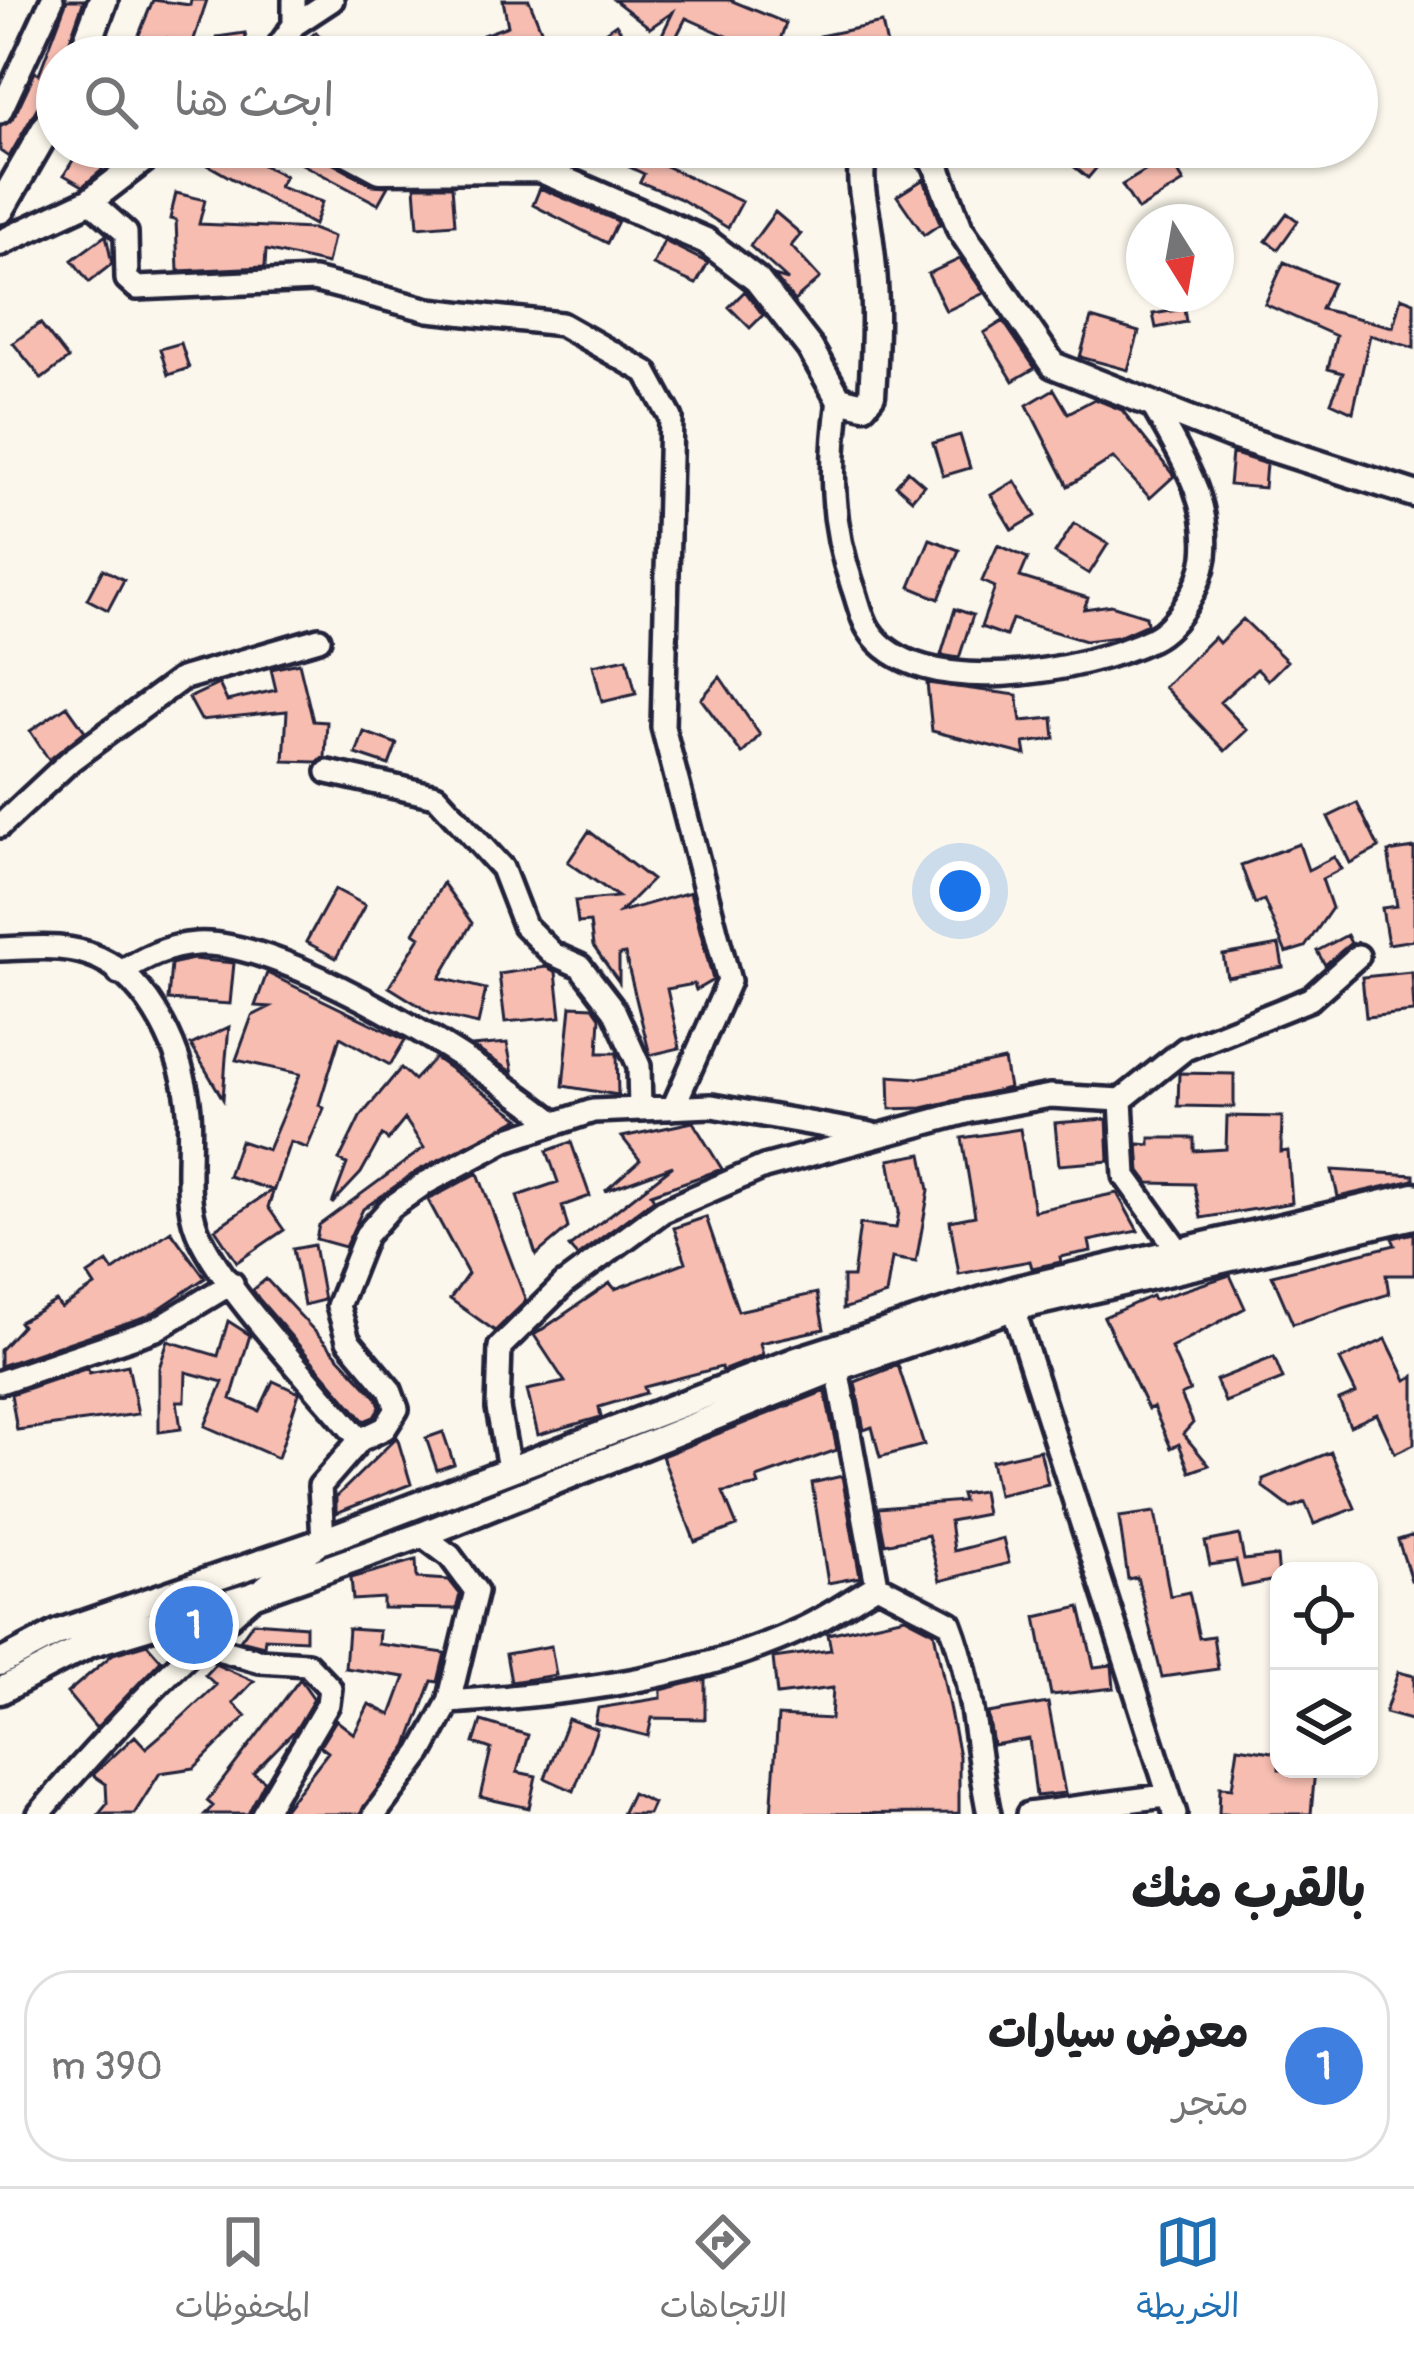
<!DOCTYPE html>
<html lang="ar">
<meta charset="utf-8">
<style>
body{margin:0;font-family:Pangolin,"Playpen Sans Arabic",sans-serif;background:#f2f2f2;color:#202124;direction:rtl}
.controls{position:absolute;right:36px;bottom:36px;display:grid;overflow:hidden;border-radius:24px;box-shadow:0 3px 9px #0004}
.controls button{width:108px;height:108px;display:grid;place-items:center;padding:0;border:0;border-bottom:3px solid #e0e0e0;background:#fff;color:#202124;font:60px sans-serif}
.compass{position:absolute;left:1126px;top:204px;width:108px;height:108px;border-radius:50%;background:#fff;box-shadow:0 3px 9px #0004;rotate:169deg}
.you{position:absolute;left:960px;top:891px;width:42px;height:42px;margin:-30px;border:9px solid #fff;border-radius:50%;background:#1a73e8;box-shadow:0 0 0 18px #1a73e833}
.badge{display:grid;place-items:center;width:78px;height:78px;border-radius:50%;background:#1f6fb2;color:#fff;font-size:39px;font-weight:700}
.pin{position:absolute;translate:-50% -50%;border:6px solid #fff;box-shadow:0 3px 12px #0006}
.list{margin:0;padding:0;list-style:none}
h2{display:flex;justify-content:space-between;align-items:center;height:156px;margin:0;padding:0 48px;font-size:51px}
h2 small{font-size:39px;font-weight:400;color:#757577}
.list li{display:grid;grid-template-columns:78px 1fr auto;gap:36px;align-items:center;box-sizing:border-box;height:192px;margin:0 24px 24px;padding:0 24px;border:3px solid #e0e0e0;border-radius:48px}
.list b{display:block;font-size:45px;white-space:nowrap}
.list p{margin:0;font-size:39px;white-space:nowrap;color:#757577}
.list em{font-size:39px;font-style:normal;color:#757577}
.icon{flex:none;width:66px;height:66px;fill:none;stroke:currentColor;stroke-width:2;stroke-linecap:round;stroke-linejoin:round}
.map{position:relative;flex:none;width:1414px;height:1814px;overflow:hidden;direction:ltr}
.search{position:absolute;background:#fff;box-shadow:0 3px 9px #0004;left:36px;right:36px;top:36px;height:132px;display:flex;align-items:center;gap:30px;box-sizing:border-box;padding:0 42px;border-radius:66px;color:#757577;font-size:45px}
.sheet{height:372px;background:#fff}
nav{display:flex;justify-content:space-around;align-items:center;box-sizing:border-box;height:168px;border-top:3px solid #e0e0e0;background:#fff;font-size:33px;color:#757577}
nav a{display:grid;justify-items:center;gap:6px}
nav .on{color:#1f6fb2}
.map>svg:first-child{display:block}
.building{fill:#f7bdb1;stroke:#22223b;stroke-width:3}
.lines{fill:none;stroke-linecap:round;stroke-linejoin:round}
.minor-casing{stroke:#22223b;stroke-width:30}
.tertiary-casing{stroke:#22223b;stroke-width:33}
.secondary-casing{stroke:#22223b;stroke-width:36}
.minor{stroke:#fbf7ec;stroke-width:21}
.tertiary{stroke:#fbf7ec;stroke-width:24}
.secondary{stroke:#fbf7ec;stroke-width:27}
</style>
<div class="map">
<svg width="1414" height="1814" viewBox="0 0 1414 1814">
<rect width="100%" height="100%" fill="#fbf7ec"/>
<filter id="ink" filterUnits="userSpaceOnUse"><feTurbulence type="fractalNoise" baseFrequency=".00833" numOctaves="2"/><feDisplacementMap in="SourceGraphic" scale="24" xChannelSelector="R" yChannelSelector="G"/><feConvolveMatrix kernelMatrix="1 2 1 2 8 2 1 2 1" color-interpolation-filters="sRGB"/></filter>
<g filter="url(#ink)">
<path class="building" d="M67 0H84L64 57H57V92L41 101 9 157 0 151V127L13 119 35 72 39 74Z
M153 0 190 5 191 0H207L192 45 167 38 161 57H130Z
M503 0H529L544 37 492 57 483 35 508 26Z
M614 0H730L786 23 774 57 686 18 666 57 654 51 673 12 650 28Z
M882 23 889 55 825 57 820 36Z
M616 24 629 43 608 57H569Z
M316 32 338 57H289L293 52Z
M245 33 249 57H221L217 37Z
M81 147H115L101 171 83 186 64 175Z
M176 147H226L285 176 279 187 322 202 314 225Z
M309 147H321L328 161 372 185 388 186 378 204 300 163Z
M618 147H643L640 154 742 202 728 228 681 199 640 182 644 174 613 159Z
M1087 147H1114L1088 178 1072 165Z
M1169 147H1215L1177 170 1184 182 1138 210 1122 185 1173 154Z
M924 179 940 224 924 235 897 196Z
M415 186H452L455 224 418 227Z
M540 188 618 221 607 243 533 205Z
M176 193 205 200 199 224 312 229 333 237 327 264 266 250 265 267 178 271 176 220 170 219Z
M775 212 801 234 791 246 820 278 794 301 774 276 788 280 750 246Z
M1287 213 1298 221 1278 249 1266 241Z
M106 235 112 264 89 282 72 260Z
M664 241 708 263 696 284 653 265Z
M960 259 984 293 946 311 928 274Z
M1284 262 1333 283 1321 309 1393 327 1401 297 1414 302V348L1370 335 1353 412 1331 402 1343 373 1328 369 1336 336 1265 304Z
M745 291 763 315 750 328 729 307Z
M1184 309 1186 322 1156 328 1153 314Z
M1091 318 1139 332 1128 370 1080 357Z
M1003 321 1035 368 1013 381 984 333Z
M40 323 68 359 42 379 13 343Z
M181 343 189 368 168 375 160 349Z
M1054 389 1068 413 1095 399 1122 410 1174 476 1150 498 1113 458 1068 486 1027 405Z
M960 435 970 468 943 476 933 443Z
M1232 453 1266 464 1264 488 1229 485Z
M908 471 924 485 912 499 896 485Z
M1015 481 1036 516 1012 530 991 495Z
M1074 523 1108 544 1089 574 1055 553Z
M930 539 959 550 939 599 910 587Z
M998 545 1028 558 1020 577 1088 598 1084 609 1111 605 1146 616 1147 624 1118 637 1085 641 1012 619 1006 636 981 627 995 587 982 581Z
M103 569 124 580 108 610 87 599Z
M955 609 973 615 959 658 941 655Z
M1243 619 1287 661 1268 680 1257 669 1220 702 1247 730 1225 751 1164 687 1214 637 1219 643Z
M627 658 636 694 602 702 593 665Z
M299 663 313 721 327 722 325 757 317 762 284 761 287 711 201 720 189 698 219 684 227 701 276 690 271 669Z
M720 677 760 735 742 754 701 699Z
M927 683 1017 695 1021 721 1053 718 1055 739 1024 743 1026 755 932 731Z
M67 706 85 731 49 760 30 731Z
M364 732 397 744 389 765 356 754Z
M1357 803 1379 848 1350 863 1328 817Z
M589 831 652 880 620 912 690 892 713 980 696 990 694 984 667 989 680 1048 650 1055 625 954 619 955V982L593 946 590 922 578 923 575 901 618 897 568 862Z
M1299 844 1308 870 1334 857 1341 869 1322 879 1332 908 1305 947 1286 953 1264 900 1255 904 1241 865Z
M1414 848V940L1388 944 1382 908 1397 906 1388 852Z
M443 883 472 923 440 978 486 989 478 1024 431 1013 389 987 420 937 414 933Z
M335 889 365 905 336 958 306 942Z
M1347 935 1351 943 1325 965 1317 951Z
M1279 945 1283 967 1227 977 1223 955Z
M193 959 234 963 230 1004 168 1000 171 964Z
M546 967 556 972 561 1017 505 1022 499 974Z
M1412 972 1414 1012 1366 1017 1362 977Z
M267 973 405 1040 390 1065 340 1037 319 1105 324 1108 307 1148 290 1142 268 1207 284 1230 237 1262 215 1229 272 1190 228 1176 240 1141 268 1150 300 1074 236 1060 252 1016 270 1007 255 1006Z
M571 1006 593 1007 600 1017 598 1053H617L618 1095 563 1086Z
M229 1027 226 1058 223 1099 191 1045Z
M507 1043 513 1073 472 1046Z
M435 1058 520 1118 417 1171 363 1209 345 1247 316 1239 319 1225 424 1148 405 1119 388 1140 382 1135 361 1173 332 1204 347 1164 339 1160 360 1117 401 1068 414 1080Z
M1004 1060 1009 1088 922 1108 890 1109 889 1076 918 1078Z
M1179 1073 1234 1074V1107L1178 1106Z
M1227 1116 1282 1117 1281 1152 1288 1151 1292 1203 1201 1218 1194 1184 1149 1183 1140 1171 1138 1144 1150 1145V1138H1194V1151L1226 1149Z
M1107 1119 1109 1161 1059 1165 1055 1123Z
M693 1122 722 1169 651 1194 654 1199 577 1256 569 1247 673 1166 605 1191 640 1160 622 1137Z
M1020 1129 1034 1211 1117 1193 1138 1231 1089 1241 1091 1251 1060 1257 1061 1262 1032 1268 1030 1261 959 1274 950 1221 975 1216 962 1138Z
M571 1142 590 1196 562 1206 568 1228 536 1255 517 1196 558 1182 547 1151Z
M922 1154 929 1190 916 1262 892 1258 886 1295 843 1309V1277H853L860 1224 896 1228 899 1212 889 1160Z
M1332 1170 1414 1175V1180L1338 1197Z
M478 1173 526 1301 495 1331 450 1299 468 1274 428 1200Z
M706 1217 738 1311 817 1293 824 1329 760 1343 763 1355 722 1371 721 1367 644 1387 646 1393 599 1407 601 1417 538 1435 527 1390 565 1382 534 1335 610 1283 615 1289 686 1262 674 1228Z
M171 1231 205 1278 150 1315 0 1366V1350L22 1326 19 1322 56 1301 61 1308 95 1286 88 1275 107 1262 113 1271Z
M1414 1233V1275H1386L1389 1294 1293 1324 1272 1275 1395 1245 1392 1238Z
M314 1245 324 1300 304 1305 293 1249Z
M1230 1275 1245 1308 1171 1348 1190 1391 1181 1395 1193 1423 1183 1434 1209 1465 1190 1472 1179 1444 1171 1448 1153 1407 1148 1409 1104 1317 1152 1296 1154 1300Z
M266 1279 377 1398 380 1407 374 1417 364 1421 259 1299 253 1290Z
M228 1321 250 1335 231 1399 259 1411 273 1381 299 1393 278 1458 205 1426 223 1382 186 1372 185 1401H177L181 1429 159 1432V1368L168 1341 218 1356Z
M1386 1339 1406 1380 1414 1376V1444L1395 1453 1377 1414 1350 1426 1339 1400 1356 1393 1340 1360Z
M1274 1357 1283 1379 1225 1402 1216 1380Z
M128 1365 138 1414 17 1430 11 1394 88 1368 89 1373Z
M898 1365 924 1445 880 1457 872 1427 864 1430 855 1382Z
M825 1391 837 1450 757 1478 759 1485 723 1492 737 1526 695 1542 662 1456Z
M443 1432 454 1464 437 1470 426 1438Z
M397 1437 411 1484 336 1513V1497Z
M1040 1450 1048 1484 998 1495 991 1461Z
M1331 1452 1355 1508 1314 1524 1305 1502 1291 1508 1263 1487V1479Z
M842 1476 860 1577 828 1583 812 1483Z
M982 1491 986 1514 950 1521 954 1551 1003 1538 1009 1563 940 1581 928 1535 885 1544 878 1508 963 1501 961 1494Z
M1155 1512 1170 1596 1189 1592 1199 1638 1213 1636 1218 1669 1162 1677 1137 1577 1128 1579 1119 1517Z
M1239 1535 1244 1560 1277 1556 1279 1579 1242 1587 1236 1561 1210 1565 1205 1542Z
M1414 1535V1579L1411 1580 1398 1540Z
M416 1560 417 1578 449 1580 460 1594 456 1609 383 1608V1598L353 1600 351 1578Z
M1080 1607 1094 1667 1112 1665 1114 1688 1051 1695 1036 1617Z
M905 1617 934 1632 959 1756V1813L771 1814 778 1716 831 1719 833 1688 777 1695 773 1658 831 1650 828 1634Z
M253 1622 306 1626V1640L265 1638 264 1646 240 1640Z
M348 1629 379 1631 378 1644 445 1653 438 1682 432 1681 408 1745 360 1814H280L328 1752 320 1746 336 1720 354 1734 369 1704 391 1715 405 1677 345 1668Z
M147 1644 161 1660 96 1728 67 1693 113 1654Z
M551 1646 556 1675 511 1682 506 1654Z
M215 1664 254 1681 233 1703 246 1716 194 1768 160 1773 134 1814H99L107 1804 106 1784 93 1775 135 1736 146 1748 180 1719 216 1685 205 1675Z
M1398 1672 1414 1676V1721L1385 1713Z
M300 1679 314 1699 296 1729 253 1773 265 1781 248 1814H205L213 1806 207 1801Z
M705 1679V1719L652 1718 648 1736 595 1723 598 1708 661 1698V1690Z
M1048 1703 1065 1793 1036 1796 1029 1739 993 1745 988 1713Z
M568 1719 597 1729 574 1791 545 1778Z
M481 1721 528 1735 517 1772 536 1776 529 1808 480 1797 491 1749 474 1743Z
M1238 1747 1279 1753V1769H1315L1311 1814H1219L1220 1787 1232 1788Z
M632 1793 653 1803 648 1814H622Z"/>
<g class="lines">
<defs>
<path id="minor" d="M294 0V25
M271 57 294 25 332 0
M0 112 52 0
M90 201 126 233 127 279 137 288 314 280 429 310 561 324 646 372 671 418 663 727 729 981 673 1108
M839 399C830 466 830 523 853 587 858 600 861 618 869 630 917 704 1087 671 1152 639 1178 626 1201 585 1205 557 1211 498 1180 455 1153 406
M328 772 436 796 502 868 524 925 553 954 580 966 614 1010 639 1066 640 1109
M0 826 71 760 181 679 319 639
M0 949C33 948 68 943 99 958 151 982 185 1057 189 1111 192 1148 183 1195 197 1230 220 1287 318 1389 360 1440L320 1486 323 1541C219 1618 123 1715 39 1814
M119 973C144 958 166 946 196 944 285 938 485 1066 555 1123
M1186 1261 1125 1176 1121 1100 1185 1049 1310 999 1358 956
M1013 1308 1175 1814
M837 1368 877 1585 950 1623C974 1684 975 1749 989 1814
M0 1382 156 1329 232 1283
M360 1440 385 1428 397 1409 390 1390 348 1340 338 1306 366 1235 391 1207 424 1184 506 1140 593 1111 712 1106 871 1134
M509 1468 498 1408 500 1347 564 1284 663 1211 764 1167 970 1111 1050 1096 1121 1100
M203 1645 260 1661 307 1664 330 1688 328 1704 263 1814
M449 1702C566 1694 697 1679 804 1628 830 1616 853 1599 877 1585
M375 1814 421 1753 449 1702 476 1591 450 1556 422 1535
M1028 1814 1165 1796"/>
<path id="tertiary" d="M337 147 380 170 539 169 706 241 757 280 810 348 839 399 864 405 872 395C877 321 877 276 864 202 861 185 858 161 869 147
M917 147 935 162 960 229 1053 365 1230 435 1414 494
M0 243 90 201 160 147
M0 1663 59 1632 323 1541 797 1360 1017 1289 1414 1196
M0 1691 90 1644 247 1597 422 1535 837 1368 1013 1308 1414 1216"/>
<path id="secondary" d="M82 57 103 0
M0 209 57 110"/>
</defs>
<use href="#minor" class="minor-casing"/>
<use href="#tertiary" class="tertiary-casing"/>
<use href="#secondary" class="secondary-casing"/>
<use href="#minor" class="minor"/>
<use href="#tertiary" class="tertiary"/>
<use href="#secondary" class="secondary"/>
</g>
</g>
</svg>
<div class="controls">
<button><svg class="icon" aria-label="locate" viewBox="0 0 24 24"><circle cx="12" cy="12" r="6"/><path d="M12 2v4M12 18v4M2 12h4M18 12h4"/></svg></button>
<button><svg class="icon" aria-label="layers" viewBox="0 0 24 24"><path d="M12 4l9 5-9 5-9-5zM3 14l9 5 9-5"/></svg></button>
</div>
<svg class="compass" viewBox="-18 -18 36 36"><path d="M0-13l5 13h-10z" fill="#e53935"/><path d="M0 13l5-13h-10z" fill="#757577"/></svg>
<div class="you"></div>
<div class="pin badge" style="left:194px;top:1625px;background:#3f7fe0">1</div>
<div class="search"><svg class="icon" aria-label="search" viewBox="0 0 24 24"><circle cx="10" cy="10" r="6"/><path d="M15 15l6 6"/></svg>ابحث هنا</div>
</div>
<section class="sheet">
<h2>بالقرب منك<small></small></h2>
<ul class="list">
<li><span class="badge" style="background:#3f7fe0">1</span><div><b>معرض سيارات</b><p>متجر</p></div><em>390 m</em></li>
</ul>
</section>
<nav>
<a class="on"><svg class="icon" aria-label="map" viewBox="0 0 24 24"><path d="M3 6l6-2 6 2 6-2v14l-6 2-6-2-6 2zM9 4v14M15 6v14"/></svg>الخريطة</a>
<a><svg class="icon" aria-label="directions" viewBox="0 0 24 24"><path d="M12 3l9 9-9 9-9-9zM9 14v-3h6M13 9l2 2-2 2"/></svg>الاتجاهات</a>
<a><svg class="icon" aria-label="saved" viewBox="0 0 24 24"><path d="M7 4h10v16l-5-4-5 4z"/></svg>المحفوظات</a>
</nav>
